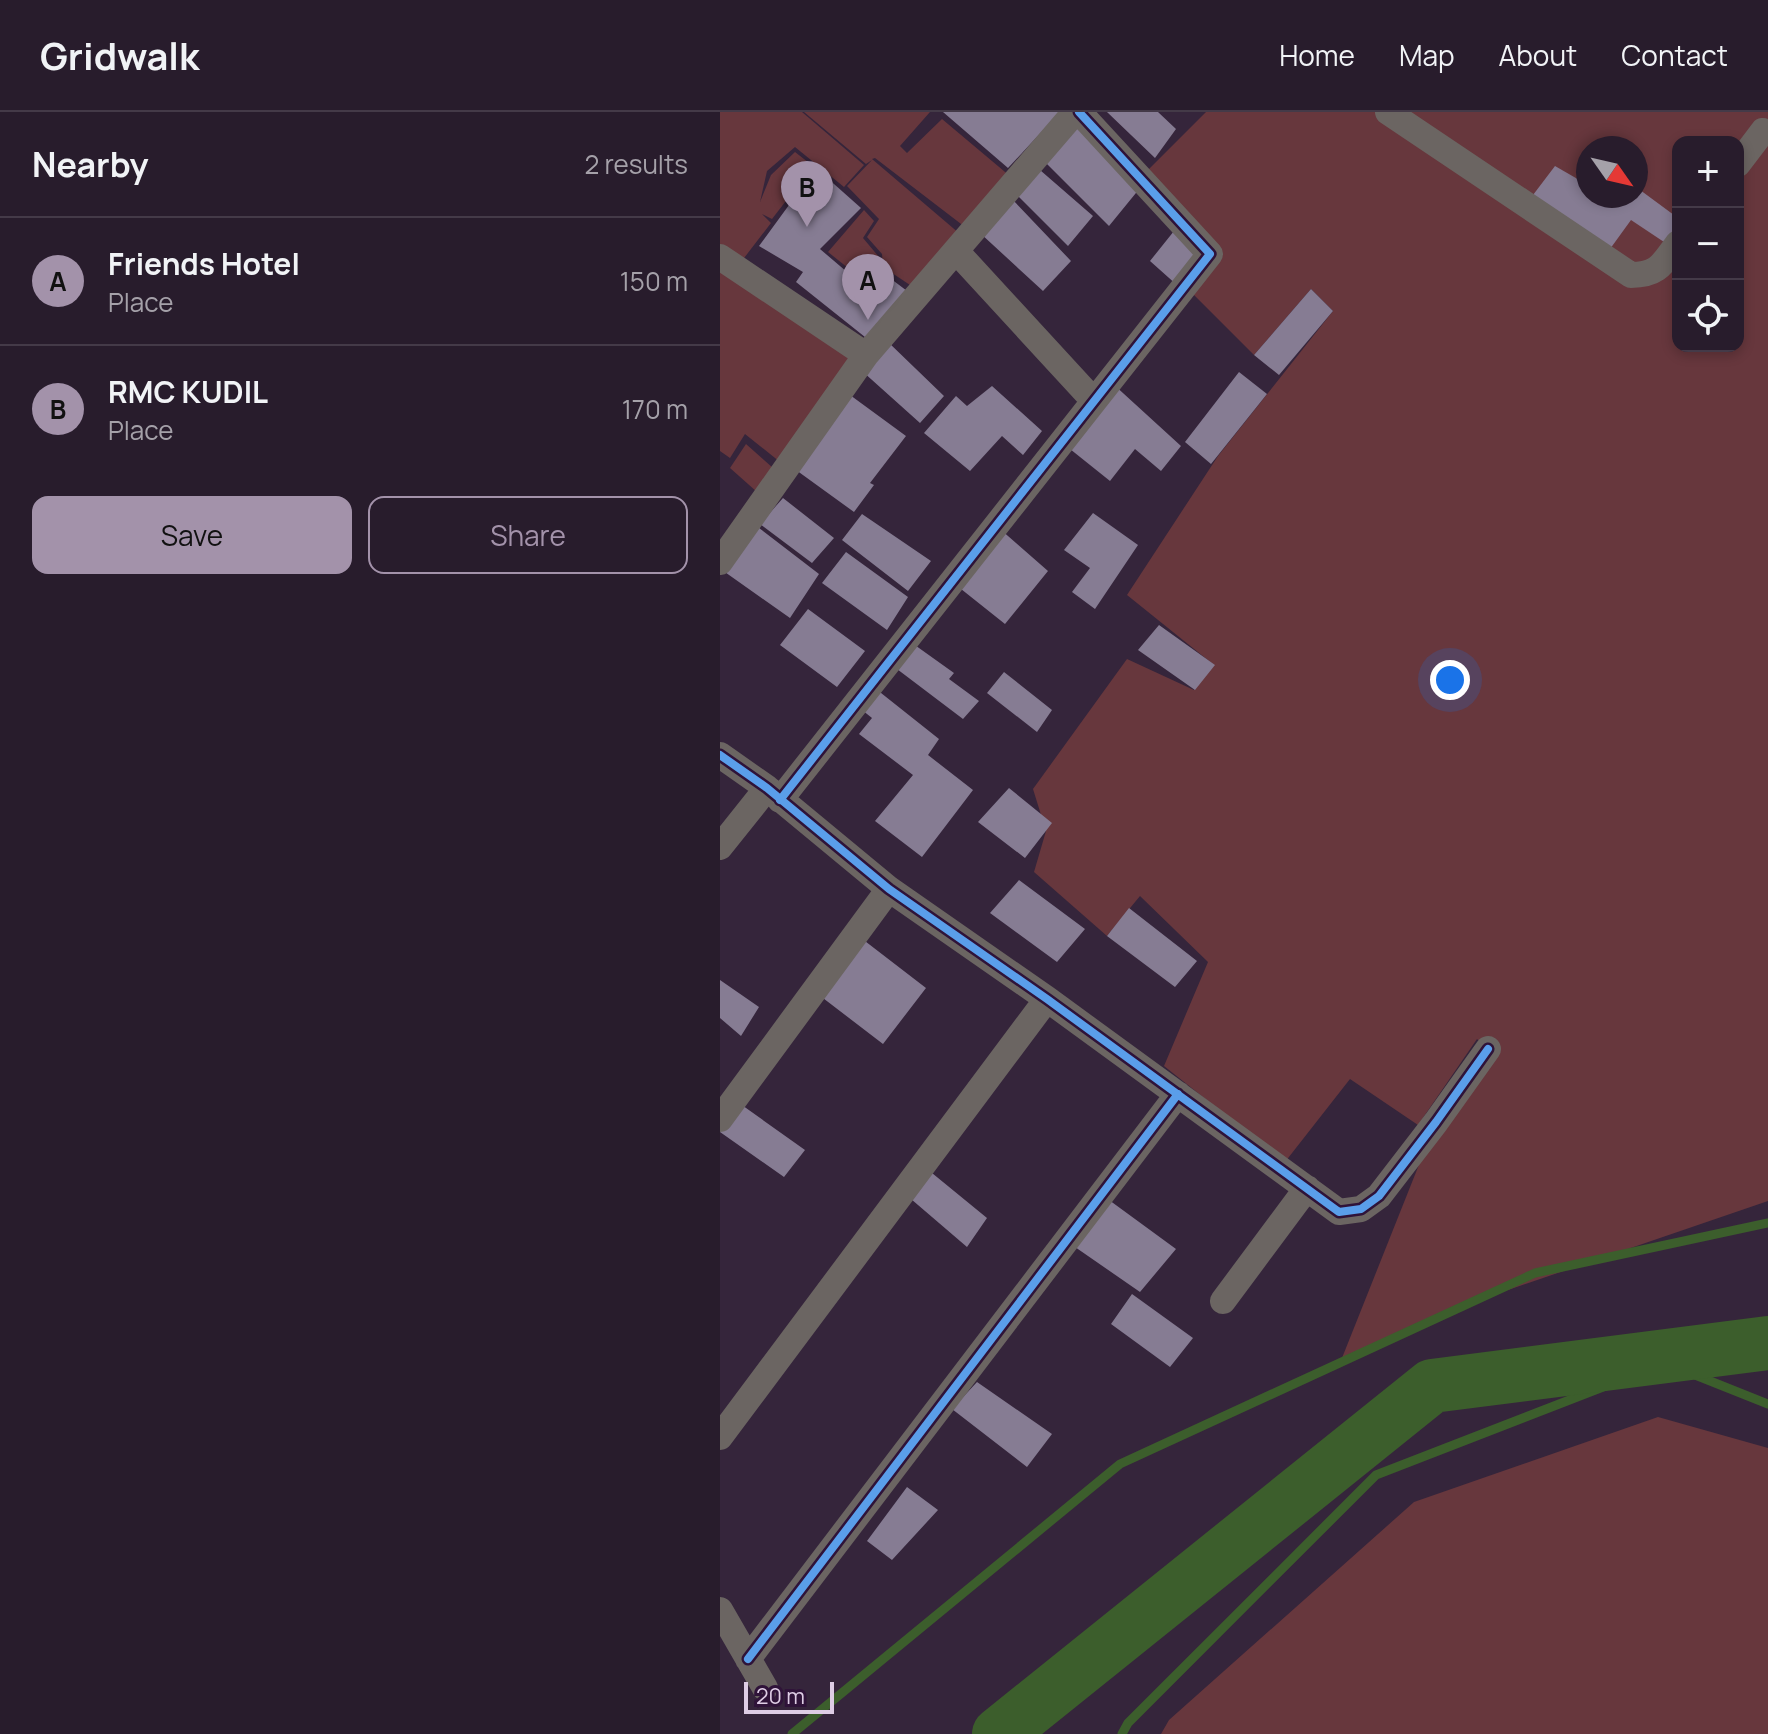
<!DOCTYPE html>
<meta charset="utf-8">
<style>
body{margin:0;font-family:Manrope,sans-serif;background:#342938;color:#f1f3f6}
.controls{position:absolute;right:24px;top:24px;display:grid;overflow:hidden;border-radius:16px;box-shadow:0 4px 12px #0003}
.controls button{width:72px;height:72px;display:grid;place-items:center;padding:0;border:0;border-bottom:2px solid #443a48;background:#281c2c;color:#f1f3f6;font:40px sans-serif}
.compass{position:absolute;left:856px;top:24px;width:72px;height:72px;border-radius:50%;background:#281c2c;box-shadow:0 4px 12px #0003;rotate:124deg}
.scale{position:absolute;left:24px;bottom:20px;width:90px;box-sizing:border-box;padding-left:8px;border:4px solid #decde5;border-top:0;font-size:22px;line-height:28px;white-space:nowrap;color:#decde5;-webkit-text-stroke:6px #2f1339;paint-order:stroke}
.you{position:absolute;left:730px;top:568px;width:28px;height:28px;margin:-20px;border:6px solid #fff;border-radius:50%;background:#1a73e8;box-shadow:0 0 0 12px #1a73e833}
.badge{display:grid;place-items:center;width:52px;height:52px;border-radius:50%;background:#a392aa;color:#111;font-size:26px;font-weight:700}
.pin{position:absolute;translate:-50% -66px;filter:drop-shadow(0 2px 4px #0008)}
.pin::after{content:'';position:absolute;top:42px;width:28px;height:24px;background:inherit;clip-path:polygon(0 0,100% 0,50% 100%)}
.list{margin:0;padding:0;list-style:none}
h2{display:flex;justify-content:space-between;align-items:center;height:104px;margin:0;padding:0 32px;font-size:34px}
h2 small{font-size:26px;font-weight:400;color:#a5a1a9}
.list li{display:grid;grid-template-columns:52px 1fr auto;gap:24px;align-items:center;box-sizing:border-box;height:128px;padding:0 32px;border-top:2px solid #443a48}
.list b{display:block;font-size:30px;white-space:nowrap}
.list p{margin:0;font-size:26px;white-space:nowrap;color:#a5a1a9}
.list em{font-size:26px;font-style:normal;color:#a5a1a9}
.actions{display:flex;gap:16px;padding:24px 32px}
.actions a{flex:1;padding:18px 0;border:2px solid #a392aa;border-radius:16px;text-align:center;font-size:28px;color:#a392aa}
.actions .main{background:#a392aa;color:#111}
.icon{flex:none;width:44px;height:44px;fill:none;stroke:currentColor;stroke-width:2;stroke-linecap:round;stroke-linejoin:round}
.map{position:relative;flex:none;width:1048px;height:1622px;overflow:hidden}
header{display:flex;align-items:center;gap:48px;box-sizing:border-box;height:112px;padding:0 40px;background:#281c2c;border-bottom:2px solid #443a48}
header strong{font-size:38px}
nav{display:flex;gap:44px;margin-inline-start:auto;font-size:28px}
main{display:flex}
aside{flex:1;background:#281c2c}
.map>svg:first-child{display:block}
.green{fill:#67373d;fill-rule:evenodd}
.lines{fill:none;stroke-linecap:round;stroke-linejoin:round}
.stream{stroke:#3c5e2c;stroke-width:9}
.river{stroke:#3c5e2c;stroke-width:54}
.building{fill:#867c93}
.minor{stroke:#6b6562;stroke-width:26}
.cycleway-casing{stroke:#2f1339;stroke-width:13}
.cycleway{stroke:#5a9eea;stroke-width:8}
</style>
<header>
<strong>Gridwalk</strong>
<nav><a>Home</a><a>Map</a><a>About</a><a>Contact</a></nav>
</header>
<main>
<aside>
<h2>Nearby<small>2 results</small></h2>
<ul class="list">
<li><span class="badge">A</span><div><b>Friends Hotel</b><p>Place</p></div><em>150 m</em></li>
<li><span class="badge">B</span><div><b>RMC KUDIL</b><p>Place</p></div><em>170 m</em></li>
</ul>
<div class="actions"><a class="main">Save</a><a>Share</a></div>
</aside>
<div class="map">
<svg width="1048" height="1622" viewBox="0 0 1048 1622">
<rect width="100%" height="100%" fill="#35253b"/>
<path class="green" d="M0 0H82L144 53 124 75 75 35 47 59 40 90 51 63 75 40 93 54 52 107 42 102 51 111 21 150 0 136Z
M84 0H210L180 34 187 41 222 7 291 65 245 115 155 46 152 47 240 122 196 177 163 155 162 142 147 125 159 107 127 74 152 48 146 52Z
M486 0H1048V1089L753 1190 620 1251 716 1010 768 937 757 927 698 1013 630 967 565 1050 444 954 488 850 420 784 387 824 314 760 326 719 313 677 407 547 474 578 494 553 407 483 498 344 613 199 591 177 534 243 469 178 490 142 425 61ZM958 30H1018V234H958ZM868 36H916V84H868Z
M144 98 154 109 143 126 159 145 160 158 148 172 108 140Z
M0 155 134 246 60 350 25 322 10 346 0 339Z
M26 332 53 356 37 380 10 356Z
M938 1305 1048 1336V1622H441L449 1608 694 1390Z"/>
<g class="lines">
<path class="stream" d="M72 1622 400 1352 815 1161 1048 1111
M402 1622 408 1611 656 1363 945 1251 1048 1292"/>
<path class="river" d="M279 1622 712 1274 1048 1231"/>
</g>
<path class="building" d="M223 0H340L288 56Z
M387 0H438L456 17 435 46Z
M363 9 420 76 389 114 326 51Z
M835 54 868 73V84H916V75L958 106V123L950 134 911 108 890 137 813 83Z
M96 56 141 96 100 137 147 177 162 160 191 182 155 233 76 170 83 160 39 134Z
M320 58 373 104 348 134 296 82Z
M292 87 351 149 323 179 260 121Z
M458 114 485 142 458 174 430 149Z
M591 177 613 199 559 263 534 243Z
M167 229 224 284 200 311 142 259Z
M519 260 547 282 491 352 465 330Z
M392 271 461 334 441 359 415 337 390 369 345 333Z
M272 274 322 319 303 343 282 324 250 359 204 321 236 284 247 294Z
M130 283 186 324 150 371 154 373 134 400 76 358Z
M63 386 114 426 92 451 40 412Z
M373 401 418 433 375 497 352 480 370 456 344 438Z
M142 402 211 449 188 479 122 428Z
M34 412 99 462 70 506 2 458Z
M280 417 328 459 285 512 236 473Z
M126 440 188 485 167 518 102 471Z
M88 497 145 539 117 575 60 533Z
M439 513 495 553 475 578 418 538Z
M192 531 234 561 229 567 259 589 243 607 173 554Z
M284 560 332 598 317 620 267 581Z
M156 577 219 627 208 643 253 678 202 745 155 709 193 663 139 622 152 606 142 598Z
M289 676 332 711 305 746 258 710Z
M299 768 365 817 337 850 270 801Z
M409 796 477 849 455 875 387 824Z
M141 826 206 876 163 932 99 883Z
M0 868 39 895 21 924 0 906Z
M19 991 85 1038 64 1065 0 1020Z
M212 1061 267 1106 247 1135 191 1087Z
M389 1088 456 1137 420 1180 355 1135Z
M412 1182 473 1226 450 1255 391 1212Z
M257 1270 332 1322 307 1355 232 1297Z
M187 1375 218 1398 172 1448 147 1429Z"/>
<g class="lines">
<path class="minor" d="M668 0 911 163C939 163 943 151 958 131
M1018 52 1043 19
M236 139 374 289
M0 145 146 243 355 0
M0 450 146 243
M0 643 47 676 169 777 327 887 619 1100 641 1097 659 1084 716 1010 768 937
M60 688 490 142 359 0
M0 735 47 676
M0 1007 169 777
M503 1189 587 1076
M0 1325 327 887
M0 1498 45 1576
M28 1547 458 982"/>
<defs>
<path id="cycleway" d="M0 643 47 676 169 777 327 887 619 1100 641 1097 659 1084 716 1010 768 937
M60 688 490 142 359 0
M28 1547 458 982"/>
</defs>
<use href="#cycleway" class="cycleway-casing"/>
<use href="#cycleway" class="cycleway"/>
</g>
</svg>
<div class="controls">
<button>+</button>
<button>−</button>
<button><svg class="icon" aria-label="locate" viewBox="0 0 24 24"><circle cx="12" cy="12" r="6"/><path d="M12 2v4M12 18v4M2 12h4M18 12h4"/></svg></button>
</div>
<svg class="compass" viewBox="-18 -18 36 36"><path d="M0-13l5 13h-10z" fill="#e53935"/><path d="M0 13l5-13h-10z" fill="#a5a1a9"/></svg>
<div class="scale">20 m</div>
<div class="you"></div>
<div class="pin badge" style="left:148px;top:208px">A</div>
<div class="pin badge" style="left:87px;top:115px">B</div>
</div>
</main>
